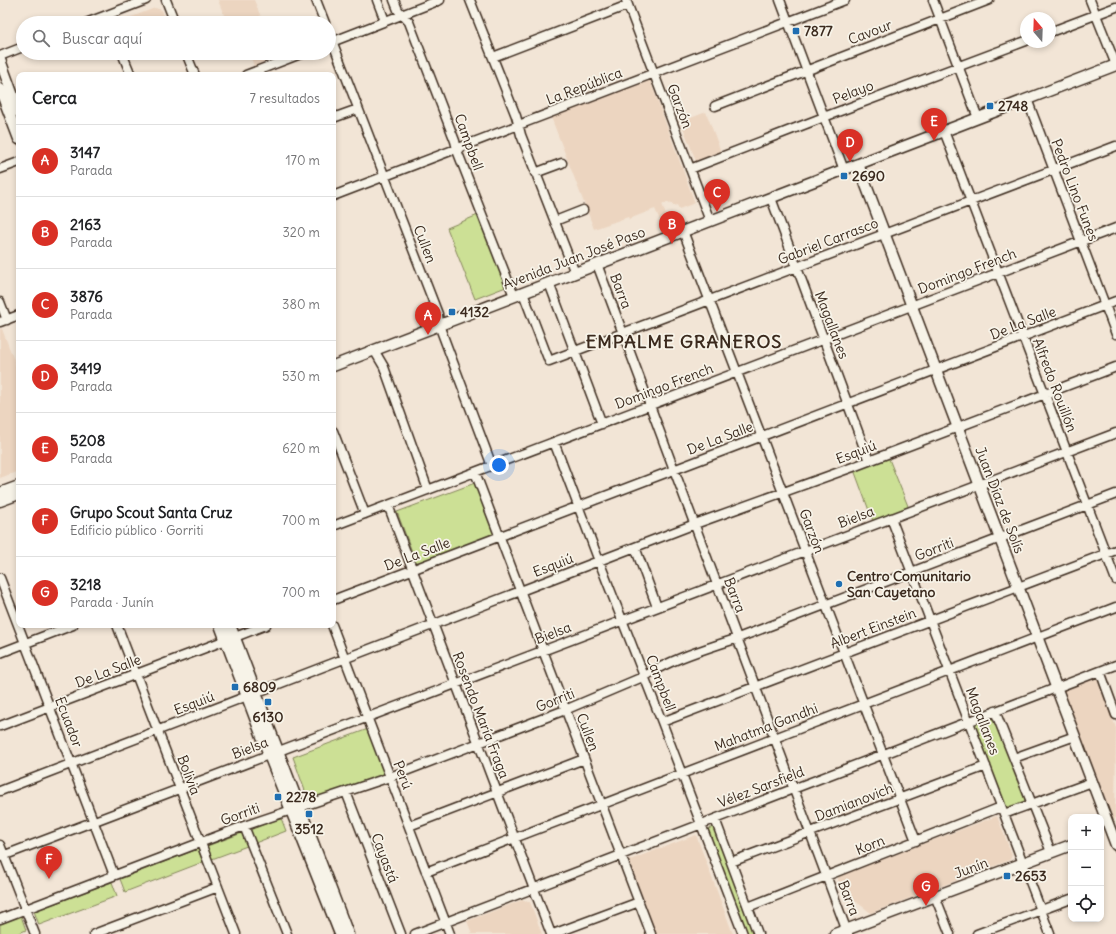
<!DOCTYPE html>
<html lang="es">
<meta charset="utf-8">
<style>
body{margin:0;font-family:Delius,sans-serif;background:#f2f2f2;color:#202124}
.controls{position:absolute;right:12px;bottom:12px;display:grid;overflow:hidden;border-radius:8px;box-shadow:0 2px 6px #0003}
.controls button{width:36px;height:36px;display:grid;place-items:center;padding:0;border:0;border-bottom:1px solid #e0e0e0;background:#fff;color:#202124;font:20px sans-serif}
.compass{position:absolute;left:1020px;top:12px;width:36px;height:36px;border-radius:50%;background:#fff;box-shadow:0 2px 6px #0003;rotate:341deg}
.you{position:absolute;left:499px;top:465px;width:14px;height:14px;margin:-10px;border:3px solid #fff;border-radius:50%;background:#1a73e8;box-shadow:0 0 0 6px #1a73e833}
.badge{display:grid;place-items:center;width:26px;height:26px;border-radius:50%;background:#d93025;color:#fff;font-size:13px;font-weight:700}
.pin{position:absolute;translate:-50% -33px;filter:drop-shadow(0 1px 2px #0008)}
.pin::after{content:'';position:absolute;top:21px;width:14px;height:12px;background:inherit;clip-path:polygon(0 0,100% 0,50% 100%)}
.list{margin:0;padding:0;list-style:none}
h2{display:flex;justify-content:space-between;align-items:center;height:52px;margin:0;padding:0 16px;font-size:17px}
h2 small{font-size:13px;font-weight:400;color:#757577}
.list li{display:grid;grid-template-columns:26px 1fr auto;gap:12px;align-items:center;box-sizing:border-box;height:72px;padding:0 16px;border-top:1px solid #e0e0e0}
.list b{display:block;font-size:15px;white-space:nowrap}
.list p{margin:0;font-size:13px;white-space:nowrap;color:#757577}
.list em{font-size:13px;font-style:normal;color:#757577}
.icon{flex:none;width:22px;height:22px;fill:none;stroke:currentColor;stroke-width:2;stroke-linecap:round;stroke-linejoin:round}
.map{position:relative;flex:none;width:1116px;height:934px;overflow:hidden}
.search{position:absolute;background:#fff;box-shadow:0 2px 6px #0003;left:16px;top:16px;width:320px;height:44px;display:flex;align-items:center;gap:10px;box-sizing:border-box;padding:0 14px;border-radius:22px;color:#757577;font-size:15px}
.panel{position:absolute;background:#fff;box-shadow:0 2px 6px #0003;left:16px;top:72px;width:320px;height:556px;border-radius:8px}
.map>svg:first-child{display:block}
.built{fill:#ecd5c0}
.green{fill:#cce095;stroke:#84855a}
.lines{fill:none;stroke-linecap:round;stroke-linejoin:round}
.minor-casing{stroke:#3b2a1e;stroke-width:11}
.major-casing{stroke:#3b2a1e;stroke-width:13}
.minor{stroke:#f7f3e8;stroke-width:8}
.major{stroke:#f7f3e8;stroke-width:10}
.poi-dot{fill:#1f6fb2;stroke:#f7f3e8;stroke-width:1.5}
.labels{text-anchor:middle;stroke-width:3.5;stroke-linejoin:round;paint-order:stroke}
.poi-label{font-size:14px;font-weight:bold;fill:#3b2a1e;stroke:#f7f3e8;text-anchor:start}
.street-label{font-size:14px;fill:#3b2a1e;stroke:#f7f3e8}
.district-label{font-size:18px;font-weight:bold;letter-spacing:1px;fill:#3b2a1e;stroke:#f7f3e8}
</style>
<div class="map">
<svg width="1116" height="934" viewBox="0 0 1116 934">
<rect width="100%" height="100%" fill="#f2e5d6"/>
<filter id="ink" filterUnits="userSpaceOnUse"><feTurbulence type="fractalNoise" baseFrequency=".025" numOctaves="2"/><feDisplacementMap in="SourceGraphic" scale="8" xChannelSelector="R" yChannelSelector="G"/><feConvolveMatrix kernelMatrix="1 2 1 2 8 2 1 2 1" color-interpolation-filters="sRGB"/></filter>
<g filter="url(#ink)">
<path class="built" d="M218 0H254L261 17 253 20 254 23H227Z
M155 8 162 10 167 23H120L121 21Z
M249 53H264L267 61 254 66Z
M650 80 695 203 679 209 677 205 673 206 672 203 669 204V202L662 204 669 224 663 227 655 209 629 219 628 217 594 229 551 117Z
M706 112 721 152 696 161 681 122Z
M0 329H2L19 373V471L0 478Z
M1095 679 1098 680 1116 728 1115 820 1113 819 1064 693 1065 690Z
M997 816 1012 855 1010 860 871 913 842 891 838 880V876Z
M696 835 733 934H655L627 861Z
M522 900 530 902 542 934H472L467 921Z"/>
<path class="green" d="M478 215 506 287 475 299 447 228Z
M887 454 910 511 874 524 853 467Z
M475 483 494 535 417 565 397 512Z
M991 717 994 719 1025 797C1025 806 1016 807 1008 809L1006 808 974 724 975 722Z
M368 729 386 774 309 802 293 757Z
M281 818 286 831 255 843 250 830Z
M713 827 715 829 755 934H745L706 831 708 829Z
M242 833 247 846 212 859 207 846Z
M198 849 203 862 125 892 120 879Z
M112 882 117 896 39 925 34 911Z
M21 916 26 930 17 934H0V924Z"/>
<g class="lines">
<defs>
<path id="minor" d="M166 0 175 23
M316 0 325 23
M377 0 385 21
M394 0 398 10 409 22 455 141 458 153 514 296
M470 0 516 116 521 135 575 273
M626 0 710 221
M780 0 844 170
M933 0 978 118
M1090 0 1116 65
M86 23 146 0
M1050 32 1116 7
M329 33 438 314 439 325 492 466
M329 43 440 0
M122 53 131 75
M186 53 195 75
M0 56 23 47
M493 57 628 5
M246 75 303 53
M1027 99 1116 334
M715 106 989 0
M333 118 358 109
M944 131 1116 580
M0 169 19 162
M690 169 824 117 1026 41
M535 173 562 163
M333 196 845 0
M771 198 869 461
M555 221 583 210
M683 231 916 841
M597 264 848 934
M549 283 602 424
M523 293 549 361 1116 146
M0 302 7 320
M0 322 19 315
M374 350 384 367 428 490
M333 431 365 514
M554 442 599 561 662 722 743 934
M475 472 651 934
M388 505 551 934
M891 518 1050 934
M333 526 1116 228
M635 547 657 607
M0 578 114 875
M333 600 1116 301
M117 625 236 934
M332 625 450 934
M235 637 266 625
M0 653 73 625
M1100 671 1116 715
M995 711 1051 852
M662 722 1116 550
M0 726 226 640
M1014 758 1075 736
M0 791 695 524 853 467 1116 367
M346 792 401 934
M1004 814 1092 782
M715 819 758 934
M244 826 287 934
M409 826 584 759
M0 845 35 934
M0 857 1116 433
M731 862 986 766
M426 872 1116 607
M935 896 950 934
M748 907 1001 807
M0 919 244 826 390 777 565 710 645 676C673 658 706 649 738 638L1116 494
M94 934 218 887
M415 934 1116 665
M553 934 639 902
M977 934 1071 899"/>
<path id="major" d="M0 60 19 112
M0 89 19 139
M858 164 1116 845
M333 366 1116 65
M0 493 19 486
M0 501 19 494
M220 625 269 755 340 934
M230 625 348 934
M835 934 1071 845"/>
</defs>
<use href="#minor" class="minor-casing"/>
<use href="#major" class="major-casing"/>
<use href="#minor" class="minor"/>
<use href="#major" class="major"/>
</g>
</g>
<g class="poi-dot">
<rect x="792" y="27" width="8" height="8" rx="2"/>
<rect x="986" y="102" width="8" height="8" rx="2"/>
<rect x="840" y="172" width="8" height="8" rx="2"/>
<rect x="448" y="308" width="8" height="8" rx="2"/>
<circle cx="839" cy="584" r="4"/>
<rect x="231" y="683" width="8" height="8" rx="2"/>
<rect x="264" y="698" width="8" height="8" rx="2"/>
<rect x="274" y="793" width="8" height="8" rx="2"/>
<rect x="305" y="810" width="8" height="8" rx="2"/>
<rect x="1003" y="872" width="8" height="8" rx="2"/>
</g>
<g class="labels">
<g class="poi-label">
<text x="804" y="36">7877</text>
<text x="998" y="111">2748</text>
<text x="852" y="181">2690</text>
<text x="460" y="317">4132</text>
<text x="847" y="581">Centro Comunitario<tspan x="847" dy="16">San Cayetano</tspan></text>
<text x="243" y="692">6809</text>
<text x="268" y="722" text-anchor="middle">6130</text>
<text x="286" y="802">2278</text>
<text x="309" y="834" text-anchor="middle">3512</text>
<text x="1015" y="881">2653</text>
</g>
<g class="street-label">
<text transform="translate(870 32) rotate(-21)" y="5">Cavour</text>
<text transform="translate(584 86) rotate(-21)" y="5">La República</text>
<text transform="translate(853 92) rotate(-21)" y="5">Pelayo</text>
<text transform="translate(680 106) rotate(69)" y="5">Garzón</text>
<text transform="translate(469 142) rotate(70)" y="5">Campbell</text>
<text transform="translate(1075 190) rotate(69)" y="5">Pedro Lino Funes</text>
<text transform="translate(828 241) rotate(-21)" y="5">Gabriel Carrasco</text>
<text transform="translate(425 244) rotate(69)" y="5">Cullen</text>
<text transform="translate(574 258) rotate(-21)" y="5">Avenida Juan José Paso</text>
<text transform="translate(967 271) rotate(-21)" y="5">Domingo French</text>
<text transform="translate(621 291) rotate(69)" y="5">Barra</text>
<text transform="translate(1023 323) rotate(-21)" y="5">De La Salle</text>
<text transform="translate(832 325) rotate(69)" y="5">Magallanes</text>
<text transform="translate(1055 385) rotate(69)" y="5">Alfredo Rouillón</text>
<text transform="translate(664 386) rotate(-21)" y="5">Domingo French</text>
<text transform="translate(720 438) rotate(-21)" y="5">De La Salle</text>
<text transform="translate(856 452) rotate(-21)" y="5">Esquiú</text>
<text transform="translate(1000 500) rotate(69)" y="5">Juan Díaz de Solís</text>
<text transform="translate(856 517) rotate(-21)" y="5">Bielsa</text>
<text transform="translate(812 531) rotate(69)" y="5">Garzón</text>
<text transform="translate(934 549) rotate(-21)" y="5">Gorriti</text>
<text transform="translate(417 554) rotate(-21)" y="5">De La Salle</text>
<text transform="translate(553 565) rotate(-21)" y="5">Esquiú</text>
<text transform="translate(735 595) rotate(69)" y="5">Barra</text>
<text transform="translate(873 628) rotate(-21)" y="5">Albert Einstein</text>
<text transform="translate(553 633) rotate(-21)" y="5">Bielsa</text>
<text transform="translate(108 671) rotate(-21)" y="5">De La Salle</text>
<text transform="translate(661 683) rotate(69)" y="5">Campbell</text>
<text transform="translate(555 700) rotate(-22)" y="5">Gorriti</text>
<text transform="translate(194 703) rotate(-21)" y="5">Esquiú</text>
<text transform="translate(481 715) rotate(69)" y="5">Rosendo María Fraga</text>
<text transform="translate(983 721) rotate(69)" y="5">Magallanes</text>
<text transform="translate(69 722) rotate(69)" y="5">Ecuador</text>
<text transform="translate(766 727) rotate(-21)" y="5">Mahatma Gandhi</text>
<text transform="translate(588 732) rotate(69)" y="5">Cullen</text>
<text transform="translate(250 748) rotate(-21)" y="5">Bielsa</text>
<text transform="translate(189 775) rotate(69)" y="5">Bolivia</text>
<text transform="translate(403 775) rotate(69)" y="5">Perú</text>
<text transform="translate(761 787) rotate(-21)" y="5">Vélez Sarsfield</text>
<text transform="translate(854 802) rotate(-21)" y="5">Damianovich</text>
<text transform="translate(240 814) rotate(-20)" y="5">Gorriti</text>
<text transform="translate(870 845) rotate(-22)" y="5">Korn</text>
<text transform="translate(385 858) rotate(69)" y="5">Cayastá</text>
<text transform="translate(971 868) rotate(-21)" y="5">Junín</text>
<text transform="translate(849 898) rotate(69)" y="5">Barra</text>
</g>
<g class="district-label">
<text x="684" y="348">EMPALME GRANEROS</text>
</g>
</g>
</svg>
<div class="controls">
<button>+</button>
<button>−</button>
<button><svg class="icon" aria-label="locate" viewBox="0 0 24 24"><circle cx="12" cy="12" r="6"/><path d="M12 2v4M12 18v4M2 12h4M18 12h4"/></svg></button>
</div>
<svg class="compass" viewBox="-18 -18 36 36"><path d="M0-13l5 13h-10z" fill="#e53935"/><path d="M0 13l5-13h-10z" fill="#757577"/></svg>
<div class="you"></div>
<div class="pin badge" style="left:428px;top:335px">A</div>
<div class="pin badge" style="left:672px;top:244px">B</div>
<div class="pin badge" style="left:717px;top:212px">C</div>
<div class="pin badge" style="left:850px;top:162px">D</div>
<div class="pin badge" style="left:934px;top:141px">E</div>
<div class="pin badge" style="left:49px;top:879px">F</div>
<div class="pin badge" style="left:926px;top:906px">G</div>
<div class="search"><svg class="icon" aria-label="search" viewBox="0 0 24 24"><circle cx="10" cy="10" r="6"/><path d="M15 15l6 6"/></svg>Buscar aquí</div>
<section class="panel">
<h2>Cerca<small>7 resultados</small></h2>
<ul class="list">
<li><span class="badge">A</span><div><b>3147</b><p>Parada</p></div><em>170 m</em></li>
<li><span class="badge">B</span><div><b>2163</b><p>Parada</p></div><em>320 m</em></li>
<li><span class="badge">C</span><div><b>3876</b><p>Parada</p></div><em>380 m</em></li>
<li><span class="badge">D</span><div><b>3419</b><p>Parada</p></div><em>530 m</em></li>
<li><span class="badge">E</span><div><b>5208</b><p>Parada</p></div><em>620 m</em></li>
<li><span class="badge">F</span><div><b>Grupo Scout Santa Cruz</b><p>Edificio público · Gorriti</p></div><em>700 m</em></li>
<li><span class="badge">G</span><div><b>3218</b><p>Parada · Junín</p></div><em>700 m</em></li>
</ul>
</section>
</div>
